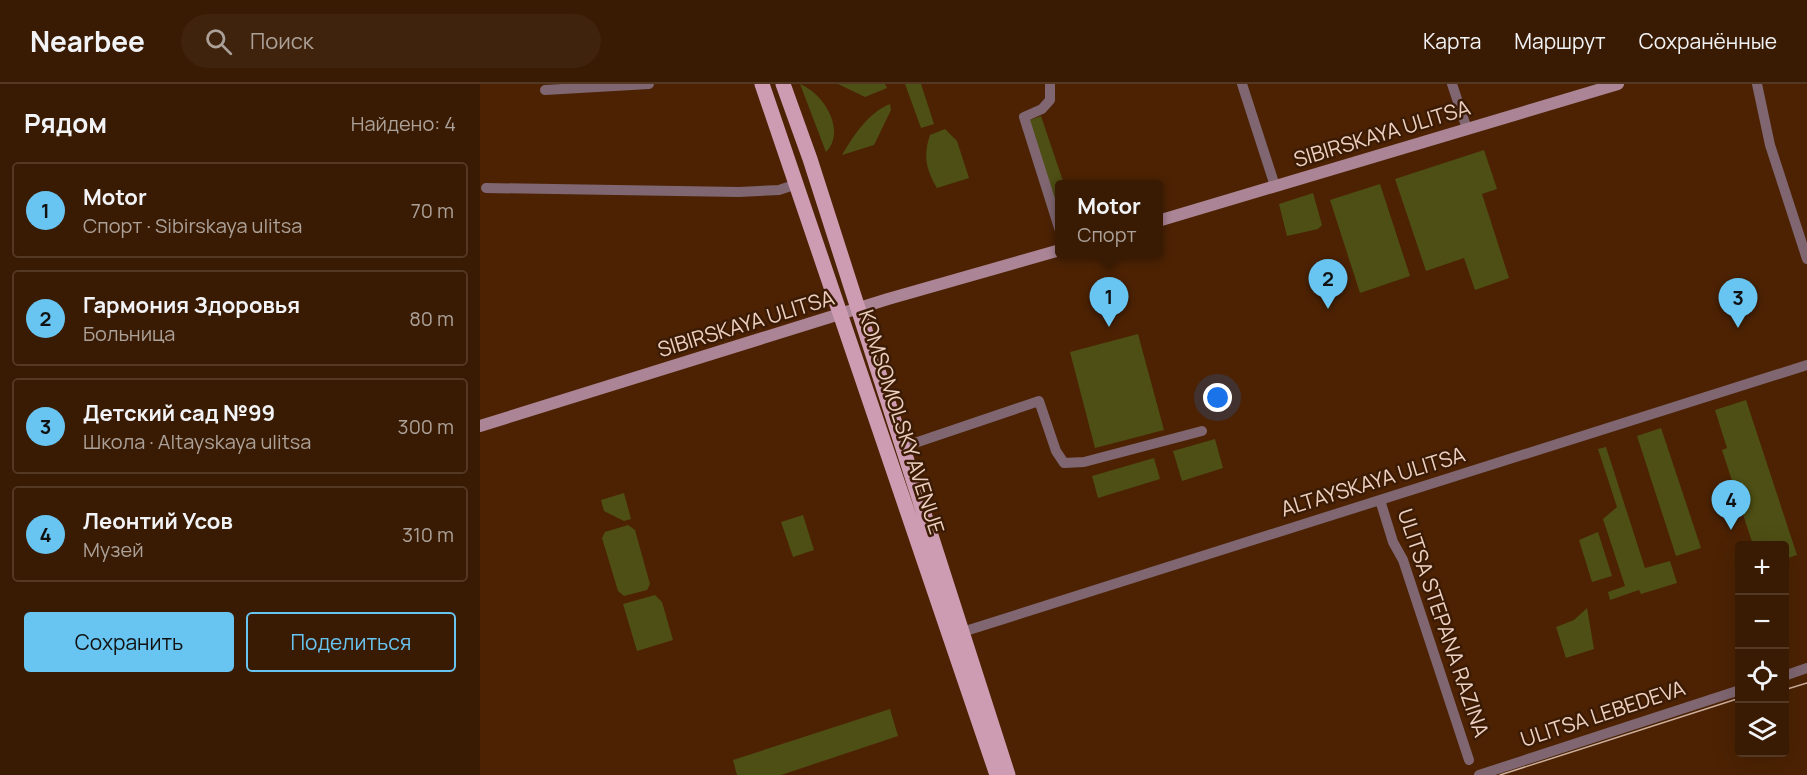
<!DOCTYPE html>
<html lang="ru">
<meta charset="utf-8">
<style>
body{margin:0;font-family:Manrope,sans-serif;background:#40230c;color:#f1f3f6}
.controls{position:absolute;right:18px;bottom:18px;display:grid;overflow:hidden;border-radius:6px;box-shadow:0 6px 24px #0002}
.controls button{width:54px;height:54px;display:grid;place-items:center;padding:0;border:0;border-bottom:2px solid #533824;background:#391a02;color:#f1f3f6;font:30px sans-serif}
.you{position:absolute;left:738px;top:314px;width:21px;height:21px;margin:-15px;border:4px solid #fff;border-radius:50%;background:#1a73e8;box-shadow:0 0 0 9px #1a73e833}
.badge{display:grid;place-items:center;width:39px;height:39px;border-radius:50%;background:#68c4f0;color:#111;font-size:20px;font-weight:700}
.pin{position:absolute;translate:-50% -50px;filter:drop-shadow(0 2px 3px #0008)}
.pin::after{content:'';position:absolute;top:32px;width:21px;height:18px;background:inherit;clip-path:polygon(0 0,100% 0,50% 100%)}
.popup{position:absolute;left:575px;top:96px;width:108px;height:78px;box-sizing:border-box;display:grid;place-content:center;border-radius:6px;background:#391a02;filter:drop-shadow(0 2px 4px #0005);font-size:20px;white-space:nowrap;color:#aba199}
.popup b{font-size:22px;color:#f1f3f6}
.popup::after{content:'';position:absolute;left:50%;top:100%;margin-left:-12px;border:12px solid transparent;border-top-color:#391a02}
.list{margin:0;padding:0;list-style:none}
h2{display:flex;justify-content:space-between;align-items:center;height:78px;margin:0;padding:0 24px;font-size:26px}
h2 small{font-size:20px;font-weight:400;color:#aba199}
.list li{display:grid;grid-template-columns:39px 1fr auto;gap:18px;align-items:center;box-sizing:border-box;height:96px;margin:0 12px 12px;padding:0 12px;border:2px solid #533824;border-radius:6px}
.list b{display:block;font-size:22px;white-space:nowrap}
.list p{margin:0;font-size:20px;white-space:nowrap;color:#aba199}
.list em{font-size:20px;font-style:normal;color:#aba199}
.actions{display:flex;gap:12px;padding:18px 24px}
.actions a{flex:1;padding:14px 0;border:2px solid #68c4f0;border-radius:6px;text-align:center;font-size:21px;color:#68c4f0}
.actions .main{background:#68c4f0;color:#111}
.icon{flex:none;width:33px;height:33px;fill:none;stroke:currentColor;stroke-width:2;stroke-linecap:round;stroke-linejoin:round}
.map{position:relative;flex:none;width:1327px;height:691px;overflow:hidden}
header{display:flex;align-items:center;gap:36px;box-sizing:border-box;height:84px;padding:0 30px;background:#391a02;border-bottom:2px solid #533824}
header strong{font-size:28px}
nav{display:flex;gap:33px;margin-inline-start:auto;font-size:21px}
.search{width:420px;height:54px;background:#40230c;display:flex;align-items:center;gap:15px;box-sizing:border-box;padding:0 21px;border-radius:33px;color:#aba199;font-size:22px}
main{display:flex}
aside{flex:1;background:#391a02}
.map>svg:first-child{display:block}
.green{fill:#4e4f14}
.lines{fill:none;stroke-linecap:round;stroke-linejoin:round}
.minor{stroke:#7f6671;stroke-width:10}
.secondary{stroke:#ab8595;stroke-width:12}
.primary{stroke:#ce9cb2;stroke-width:15}
.tram{stroke:#cdaf9d;stroke-width:1.5}
.labels{text-anchor:middle;stroke-width:5;stroke-linejoin:round;paint-order:stroke}
.street-label{font-size:21px;fill:#ecd0c1;stroke:#3c1b05}
</style>
<header>
<strong>Nearbee</strong>
<div class="search"><svg class="icon" aria-label="search" viewBox="0 0 24 24"><circle cx="10" cy="10" r="6"/><path d="M15 15l6 6"/></svg>Поиск</div>
<nav><a>Карта</a><a>Маршрут</a><a>Сохранённые</a></nav>
</header>
<main>
<aside>
<h2>Рядом<small>Найдено: 4</small></h2>
<ul class="list">
<li><span class="badge">1</span><div><b>Motor</b><p>Спорт · Sibirskaya ulitsa</p></div><em>70 m</em></li>
<li><span class="badge">2</span><div><b>Гармония Здоровья</b><p>Больница</p></div><em>80 m</em></li>
<li><span class="badge">3</span><div><b>Детский сад №99</b><p>Школа · Altayskaya ulitsa</p></div><em>300 m</em></li>
<li><span class="badge">4</span><div><b>Леонтий Усов</b><p>Музей</p></div><em>310 m</em></li>
</ul>
<div class="actions"><a class="main">Сохранить</a><a>Поделиться</a></div>
</aside>
<div class="map">
<svg width="1327" height="691" viewBox="0 0 1327 691">
<rect width="100%" height="100%" fill="#4c2203"/>
<path class="green" d="M320 0C343 9 367 46 346 68Z
M358 0H405L407 4 385 13Z
M425 0H441L454 40 441 44Z
M410 20 411 26 394 61 362 71C374 51 388 29 410 20Z
M561 32 584 100H580L579 135 547 37Z
M465 45 477 57 489 94 457 104C446 86 443 71 450 51Z
M1004 66 1017 105 1002 110 1029 194 995 206 984 174 946 187 915 95Z
M900 100 930 192 880 209 850 116Z
M833 109 842 141 838 145 807 152 799 120Z
M658 250 684 346 615 364 590 268Z
M1266 316 1317 471 1305 475 1304 461H1273L1242 366 1247 364 1235 326Z
M1181 344 1221 464 1196 472 1157 352Z
M735 355 743 384 702 397 693 367Z
M1126 363 1165 484 1190 477 1197 499 1161 510 1159 506 1130 516 1128 508 1145 502 1123 435 1137 423 1118 365Z
M674 374 680 395 618 414 612 392Z
M144 409 151 435 144 437 124 427 121 416Z
M323 431 334 466 313 473 301 438Z
M148 441 155 446 170 500 167 506 144 512 138 507 122 454 125 448Z
M1118 448 1132 492 1112 498 1099 456Z
M175 511 182 518 193 556 157 567 143 520Z
M1107 524 1114 565 1086 574 1076 543 1094 536Z
M410 625 418 652 301 691H257L253 676Z"/>
<g class="lines">
<path class="minor" d="M570 0V16L562 25 544 33 580 147
M762 0 795 102
M972 0 987 45
M1277 0 1290 61 1327 175
M65 6 169 0
M6 104 259 108 299 106 317 100
M423 363 559 317 576 367 584 379 604 378 722 347
M900 416 913 458 923 476 989 676
M476 550 1327 281
M1304 592 1327 584
M999 691 1260 606"/>
<path class="secondary" d="M678 137 1138 0
M0 342 408 215 580 166"/>
<path class="primary" d="M282 0 517 691
M303 0 330 75 528 691"/>
<path class="tram" d="M1304 606 1327 599
M1020 691 1260 614"/>
</g>
<g class="labels">
<g class="street-label">
<text transform="translate(902 50) rotate(-17)" y="7">SIBIRSKAYA ULITSA</text>
<text transform="translate(266 240) rotate(-17)" y="7">SIBIRSKAYA ULITSA</text>
<text transform="translate(421 338) rotate(72)" y="7">KOMSOMOLSKY AVENUE</text>
<text transform="translate(893 398) rotate(-17)" y="7">ALTAYSKAYA ULITSA</text>
<text transform="translate(963 539) rotate(71)" y="7">ULITSA STEPANA RAZINA</text>
<text transform="translate(1123 630) rotate(-18)" y="7">ULITSA LEBEDEVA</text>
</g>
</g>
</svg>
<div class="controls">
<button>+</button>
<button>−</button>
<button><svg class="icon" aria-label="locate" viewBox="0 0 24 24"><circle cx="12" cy="12" r="6"/><path d="M12 2v4M12 18v4M2 12h4M18 12h4"/></svg></button>
<button><svg class="icon" aria-label="layers" viewBox="0 0 24 24"><path d="M12 4l9 5-9 5-9-5zM3 14l9 5 9-5"/></svg></button>
</div>
<div class="you"></div>
<div class="pin badge" style="left:629px;top:243px">1</div>
<div class="popup"><b>Motor</b>Спорт</div>
<div class="pin badge" style="left:848px;top:225px">2</div>
<div class="pin badge" style="left:1258px;top:244px">3</div>
<div class="pin badge" style="left:1251px;top:446px">4</div>
</div>
</main>
